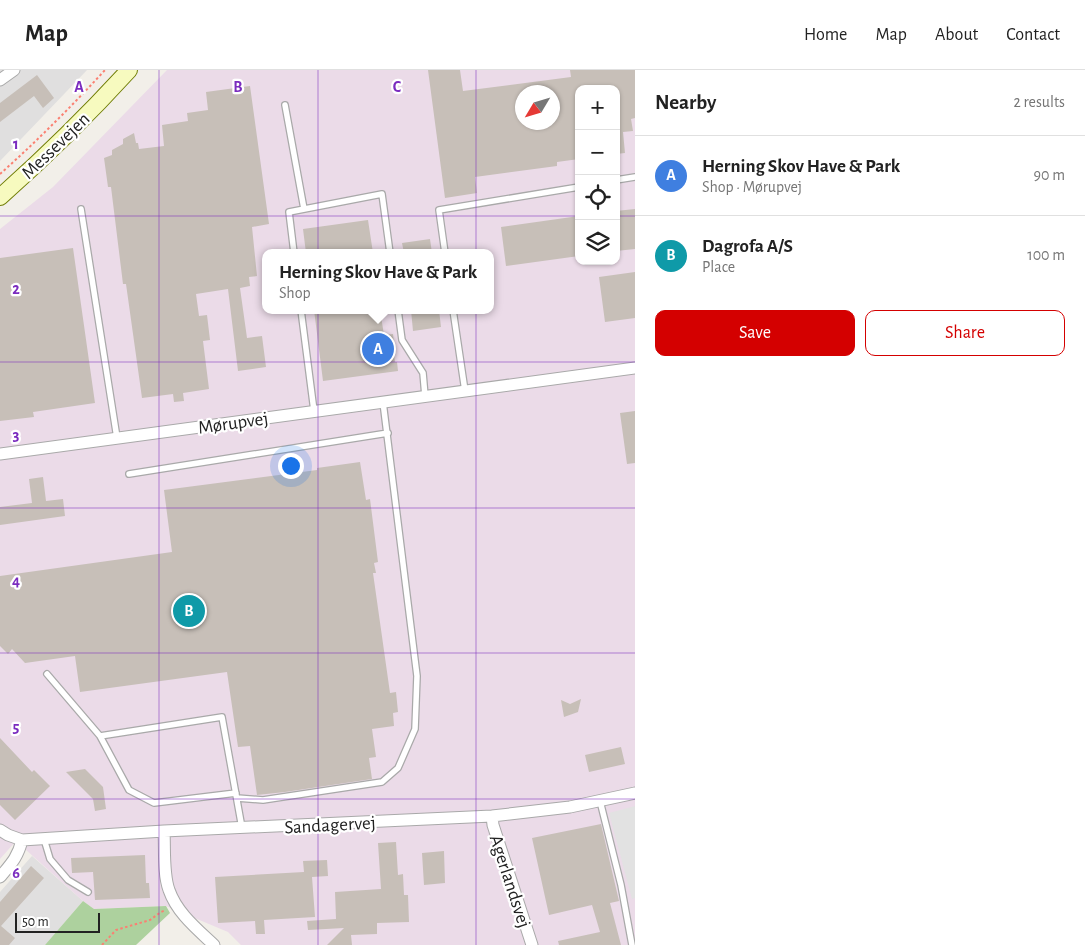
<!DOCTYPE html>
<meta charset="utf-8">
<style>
body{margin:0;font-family:"Alegreya Sans",sans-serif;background:#f6f6f6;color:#222}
.controls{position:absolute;right:15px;top:15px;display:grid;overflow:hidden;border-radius:10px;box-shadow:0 1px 4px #0004}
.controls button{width:45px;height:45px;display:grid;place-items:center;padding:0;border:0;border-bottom:1px solid #e0e0e0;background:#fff;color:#222;font:25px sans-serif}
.compass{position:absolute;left:515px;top:15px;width:45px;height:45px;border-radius:50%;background:#fff;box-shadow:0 1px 4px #0004;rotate:232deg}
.scale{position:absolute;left:15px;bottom:12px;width:85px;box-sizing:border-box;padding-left:5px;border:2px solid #222;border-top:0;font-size:14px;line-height:18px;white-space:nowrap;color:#222;-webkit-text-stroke:4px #fff;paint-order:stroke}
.you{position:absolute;left:290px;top:395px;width:18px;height:18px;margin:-12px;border:4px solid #fff;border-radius:50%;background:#1a73e8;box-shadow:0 0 0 8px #1a73e833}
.badge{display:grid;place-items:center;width:32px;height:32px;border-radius:50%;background:#d40000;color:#fff;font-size:16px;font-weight:700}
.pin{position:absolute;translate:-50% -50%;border:2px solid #fff;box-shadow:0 1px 5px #0006}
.popup{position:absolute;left:262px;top:179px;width:232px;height:65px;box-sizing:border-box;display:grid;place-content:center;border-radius:10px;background:#fff;filter:drop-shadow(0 1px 4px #0005);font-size:16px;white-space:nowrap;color:#767676}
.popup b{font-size:19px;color:#222}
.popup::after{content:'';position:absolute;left:50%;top:100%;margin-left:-10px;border:10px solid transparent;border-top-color:#fff}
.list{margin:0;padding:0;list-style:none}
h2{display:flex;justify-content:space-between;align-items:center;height:65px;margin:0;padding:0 20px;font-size:21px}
h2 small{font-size:16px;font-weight:400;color:#767676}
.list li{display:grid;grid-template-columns:32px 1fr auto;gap:15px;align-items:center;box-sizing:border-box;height:80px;padding:0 20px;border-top:1px solid #e0e0e0}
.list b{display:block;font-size:19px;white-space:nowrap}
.list p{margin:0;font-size:16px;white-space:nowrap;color:#767676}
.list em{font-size:16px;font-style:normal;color:#767676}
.actions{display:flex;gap:10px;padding:15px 20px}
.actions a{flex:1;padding:11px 0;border:1px solid #d40000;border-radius:10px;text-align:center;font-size:18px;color:#d40000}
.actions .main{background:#d40000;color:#fff}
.icon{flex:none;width:28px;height:28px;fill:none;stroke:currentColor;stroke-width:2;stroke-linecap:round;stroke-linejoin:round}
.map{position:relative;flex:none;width:635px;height:875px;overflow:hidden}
header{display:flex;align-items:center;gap:30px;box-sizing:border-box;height:70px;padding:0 25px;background:#fff;border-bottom:1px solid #e0e0e0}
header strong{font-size:24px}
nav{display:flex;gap:28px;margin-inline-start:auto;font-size:18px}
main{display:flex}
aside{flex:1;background:#fff}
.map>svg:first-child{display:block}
.residential{fill:#e0dfdf}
.industrial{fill:#ebdbe8;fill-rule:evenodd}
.forest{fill:#add19e}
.parking{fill:#e2e2e2}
.building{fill:#c7bfb8;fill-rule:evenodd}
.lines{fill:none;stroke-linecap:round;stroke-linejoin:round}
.lane-casing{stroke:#a9a9a9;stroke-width:8}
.street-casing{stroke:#a9a9a9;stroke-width:13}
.secondary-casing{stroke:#707d05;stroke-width:18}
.path{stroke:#fa8072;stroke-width:2;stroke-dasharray:2.5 2.5;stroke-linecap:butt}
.lane{stroke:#fff;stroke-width:5.5}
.street{stroke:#fff;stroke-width:11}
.secondary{stroke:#f7fabf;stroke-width:16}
.grid{fill:none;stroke:#7b2cbf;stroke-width:1;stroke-opacity:0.55}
.labels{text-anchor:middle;stroke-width:4.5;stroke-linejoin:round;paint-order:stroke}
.street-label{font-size:19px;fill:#222;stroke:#fff}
.grid-label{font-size:16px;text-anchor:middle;font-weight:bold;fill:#7b2cbf;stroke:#fff;stroke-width:4.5;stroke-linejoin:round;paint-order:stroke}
</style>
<header>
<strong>Map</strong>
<nav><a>Home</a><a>Map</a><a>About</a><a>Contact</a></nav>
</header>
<main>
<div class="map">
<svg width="635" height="875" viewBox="0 0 635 875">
<rect width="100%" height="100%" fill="#f2efe9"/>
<path class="residential" d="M0 0H87L0 91Z
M32 786 83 831 45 875H0V822Z"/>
<path class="industrial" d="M167 0H635V875H241L228 862 166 836 94 839 83 831 16 771 0 789V159L53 117ZM579 19H616V191H579ZM522 22H552V52H522ZM266 183H490V240H266Z"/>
<path class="forest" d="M83 831 94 839 166 836 170 843 136 875H45Z"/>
<path class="parking" d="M635 736V828L632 829 609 743Z"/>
<path class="building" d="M428 0H460L463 21 571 7 570 0H635V48L631 49 633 61 623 62 625 83 616 84V19H579V89L557 92V96L475 107 477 123 445 128ZM522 22H552V52H522Z
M37 5 54 28 43 38 34 26 0 52V33Z
M250 16 269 154 252 157 257 206 249 207 250 216 240 218 247 268 262 266 266 297 238 301 228 219 196 224 199 246 207 245 210 270 203 271 209 319 183 323 184 331 174 332 173 324 142 328 126 214H123L111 117H108L104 88 112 85V80L123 74V69L134 63 136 73H138L139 79 164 76 162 55 188 51 187 43 208 40 206 22Z
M635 139V179L616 181V141Z
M579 146V186L506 196 501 157Z
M368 150 373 183H306L303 159Z
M430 169 432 183H404L402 173Z
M73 178 95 333 33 342 34 347 0 351V188Z
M635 202V248L605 252 599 207Z
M314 240H380L384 265 393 264 394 273H392L395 292H397L398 301 323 311Z
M411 240H439L441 257 413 261Z
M635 341V393L627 394 620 343Z
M360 392 366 430 370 429 378 492 374 493 376 503H373L390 623 396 622 398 642 393 643 394 656 372 659 376 687 369 688 372 709 285 722 257 725 250 676 238 677 227 602 80 622 75 586 25 593 12 579 8 584 0 576V506L172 482 164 420 317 400V398Z
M43 407 46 431 63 429 65 446 0 455V437L32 433 29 409Z
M581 629 578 642 564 647 561 630 570 634Z
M0 668 32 702 34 700 50 716 15 750 0 735Z
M621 677 625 694 589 702 585 685Z
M85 699 103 717 106 739 95 741 93 729 66 702Z
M601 754 619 831 610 833 621 875H559L558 871 600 862 592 835 549 845 532 768Z
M396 772 398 805 403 804 404 825H408L409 852 377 853V864L351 865 352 875H327L344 858 308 860 307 851 336 849 335 822 381 819 378 773Z
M444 781 445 813 424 815 422 783Z
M145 785 146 813H149L150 828 95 830 93 802 72 803 71 788Z
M327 790 328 806 312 807 315 847 264 850 265 864H256L255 851 218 853 215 807 304 802 303 791Z
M31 796 44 808 1 856 15 868 9 875H0V832Z"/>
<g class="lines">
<defs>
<path id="lane" d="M285 35 304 139
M616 110 635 107
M81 139 117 368
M294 183 289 142 382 124 390 183
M445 183 439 140 579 117
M301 240 314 341
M398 240 402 270 423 303 425 326
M453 240 465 321
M129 404 388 363
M47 604 100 666 222 647 242 758
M100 666 129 720 154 733 236 723
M237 728 263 730 382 712 398 698 415 659 417 606 383 332
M600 731 621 815 632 875
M44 769 50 789 68 810 88 822"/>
<path id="street" d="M0 10 14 0
M0 384 635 298
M492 746 493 755 532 875
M0 760 8 765 22 770 164 761 492 746 570 737 635 723
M164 761C165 779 163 804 169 820 177 843 197 859 214 875
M0 807C11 794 18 787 22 770"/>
<path id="secondary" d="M0 127C45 87 88 45 129 0"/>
</defs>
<use href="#lane" class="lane-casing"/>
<use href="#street" class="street-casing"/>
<use href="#secondary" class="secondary-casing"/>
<path class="path" d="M0 104C37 71 71 37 105 0
M102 875 116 860 150 850 161 842 166 840"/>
<use href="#lane" class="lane"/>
<use href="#street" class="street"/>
<use href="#secondary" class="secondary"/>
</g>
<path class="grid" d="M159 0V875M318 0V875M476 0V875M0 146H579M616 146H635M0 292H635M0 438H635M0 583H635M0 729H635"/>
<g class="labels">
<g class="street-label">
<text transform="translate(55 75) rotate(-44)" y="7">Messevejen</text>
<text transform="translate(233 352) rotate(-8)" y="7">Mørupvej</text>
<text transform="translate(330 754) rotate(-3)" y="7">Sandagervej</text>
<text transform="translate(511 811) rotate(72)" y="7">Agerlandsvej</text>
</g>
</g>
<g class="grid-label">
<text x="79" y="22">A</text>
<text x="238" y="22">B</text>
<text x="397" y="22">C</text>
<text x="16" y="79">1</text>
<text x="16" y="224">2</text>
<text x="16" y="370">3</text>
<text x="16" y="516">4</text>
<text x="16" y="662">5</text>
<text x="16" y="808">6</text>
</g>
</svg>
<div class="controls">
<button>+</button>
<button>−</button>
<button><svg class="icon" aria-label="locate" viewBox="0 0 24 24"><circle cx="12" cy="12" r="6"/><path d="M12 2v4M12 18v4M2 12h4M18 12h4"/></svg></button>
<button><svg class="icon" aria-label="layers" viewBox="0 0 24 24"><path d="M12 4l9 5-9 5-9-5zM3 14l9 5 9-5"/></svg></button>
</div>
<svg class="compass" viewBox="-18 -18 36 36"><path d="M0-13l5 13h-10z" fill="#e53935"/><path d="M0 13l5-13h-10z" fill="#767676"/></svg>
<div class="scale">50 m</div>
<div class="you"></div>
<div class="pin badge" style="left:378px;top:279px;background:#3f7fe0">A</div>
<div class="popup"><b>Herning Skov Have &amp; Park</b>Shop</div>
<div class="pin badge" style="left:189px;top:541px;background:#0f9aa8">B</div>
</div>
<aside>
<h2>Nearby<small>2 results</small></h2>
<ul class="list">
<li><span class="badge" style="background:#3f7fe0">A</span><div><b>Herning Skov Have &amp; Park</b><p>Shop · Mørupvej</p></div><em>90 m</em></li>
<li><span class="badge" style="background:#0f9aa8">B</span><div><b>Dagrofa A/S</b><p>Place</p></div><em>100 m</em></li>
</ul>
<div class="actions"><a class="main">Save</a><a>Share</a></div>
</aside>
</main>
